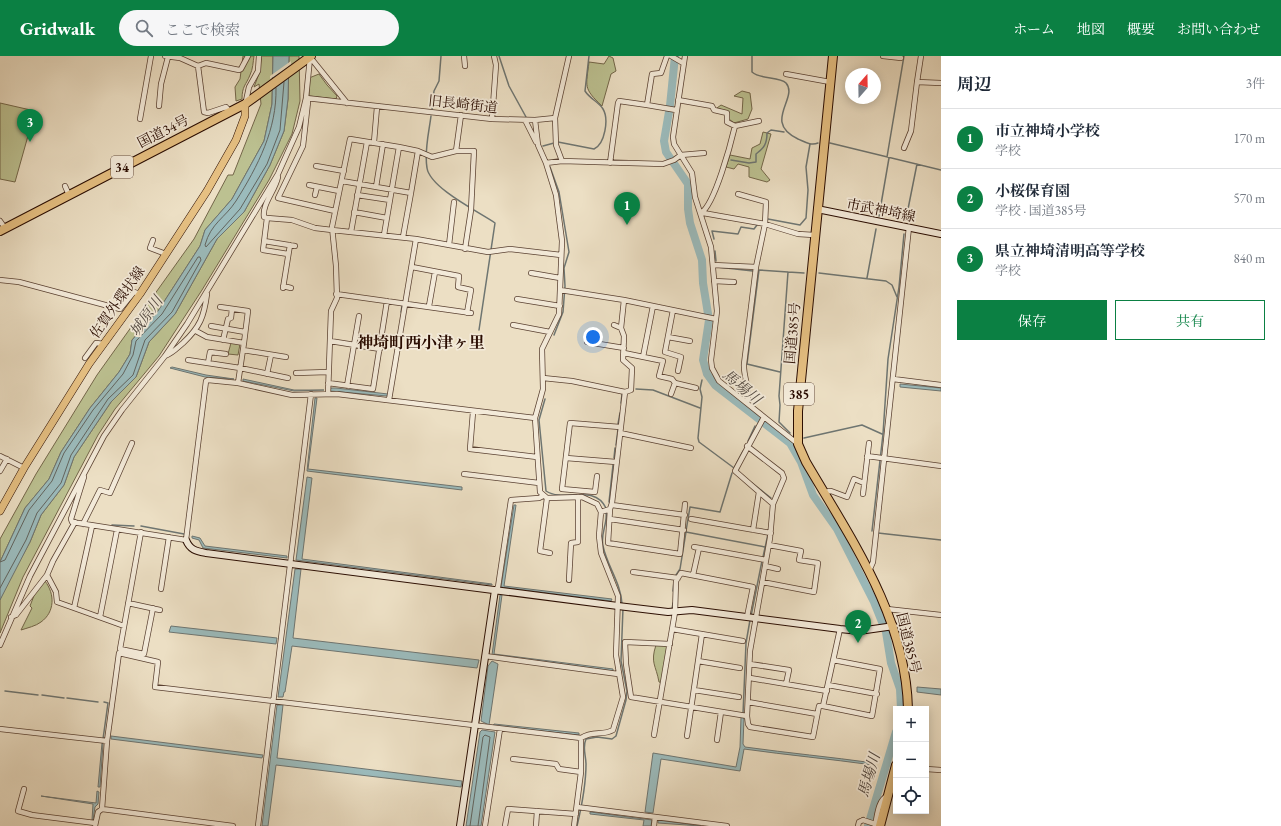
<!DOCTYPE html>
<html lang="ja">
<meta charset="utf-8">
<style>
body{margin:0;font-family:"EB Garamond","Noto Serif JP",serif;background:#f6f6f7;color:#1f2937}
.controls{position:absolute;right:12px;bottom:12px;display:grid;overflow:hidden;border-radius:0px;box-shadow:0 2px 10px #0003}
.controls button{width:36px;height:36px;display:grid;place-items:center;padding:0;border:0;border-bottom:1px solid #e0e1e3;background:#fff;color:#1f2937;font:20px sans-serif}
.compass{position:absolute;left:845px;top:12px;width:36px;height:36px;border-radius:50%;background:#fff;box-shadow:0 2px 10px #0003;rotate:20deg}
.you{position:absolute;left:593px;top:281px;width:14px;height:14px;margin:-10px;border:3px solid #fff;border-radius:50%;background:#1a73e8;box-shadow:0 0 0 6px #1a73e833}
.badge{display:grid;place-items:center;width:26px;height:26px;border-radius:50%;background:#0b8043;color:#fff;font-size:13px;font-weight:700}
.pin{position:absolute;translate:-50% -33px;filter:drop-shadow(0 1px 2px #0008)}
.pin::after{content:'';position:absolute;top:21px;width:14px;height:12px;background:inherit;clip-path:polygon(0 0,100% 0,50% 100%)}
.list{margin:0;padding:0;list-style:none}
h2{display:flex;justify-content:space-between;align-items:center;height:52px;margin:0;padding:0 16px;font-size:17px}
h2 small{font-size:13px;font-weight:400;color:#747a83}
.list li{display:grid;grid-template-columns:26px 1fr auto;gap:12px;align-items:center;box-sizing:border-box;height:60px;padding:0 16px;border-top:1px solid #e0e1e3}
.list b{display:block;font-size:15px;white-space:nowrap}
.list p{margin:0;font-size:13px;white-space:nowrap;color:#747a83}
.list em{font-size:13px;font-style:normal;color:#747a83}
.actions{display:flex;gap:8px;padding:12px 16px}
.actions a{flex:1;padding:9px 0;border:1px solid #0b8043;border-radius:0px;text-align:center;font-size:14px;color:#0b8043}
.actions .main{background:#0b8043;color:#fff}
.icon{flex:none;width:22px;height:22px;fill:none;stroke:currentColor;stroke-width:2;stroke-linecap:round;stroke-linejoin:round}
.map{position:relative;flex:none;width:941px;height:770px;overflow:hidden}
header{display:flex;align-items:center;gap:24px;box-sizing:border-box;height:56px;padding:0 20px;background:#0b8043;color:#fff}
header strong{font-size:19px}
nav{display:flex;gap:22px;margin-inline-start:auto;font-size:14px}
.search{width:280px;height:36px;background:#f6f6f7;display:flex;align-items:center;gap:10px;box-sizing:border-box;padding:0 14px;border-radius:22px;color:#747a83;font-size:15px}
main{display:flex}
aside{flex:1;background:#fff}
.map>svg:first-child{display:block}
.green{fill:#bcc191;stroke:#736649}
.water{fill:#9bbbbc;stroke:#6e7571}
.pier{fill:#ecdfc4}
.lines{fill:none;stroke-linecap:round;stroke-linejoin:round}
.shore{stroke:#62645e;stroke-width:1}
.stream{stroke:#6e7571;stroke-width:1.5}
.river{stroke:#9bbbbc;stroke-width:8}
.street-casing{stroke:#5a4132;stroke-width:6}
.secondary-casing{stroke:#2a0c01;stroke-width:8}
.primary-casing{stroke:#2a0c01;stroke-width:8}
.highway-casing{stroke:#2a0c01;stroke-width:10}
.street{stroke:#f3ead9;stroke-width:4.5}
.secondary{stroke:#f3ead9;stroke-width:6}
.primary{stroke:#e6c082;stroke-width:7}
.highway{stroke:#e6c082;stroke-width:8}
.labels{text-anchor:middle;stroke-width:3.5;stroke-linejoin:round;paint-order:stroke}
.shield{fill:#f3ead9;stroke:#664f42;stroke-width:1}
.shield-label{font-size:13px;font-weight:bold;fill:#2a0c01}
.street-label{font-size:14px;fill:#2a0c01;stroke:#f3ead9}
.water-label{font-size:15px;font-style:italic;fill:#524942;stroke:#f3ead9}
.quarter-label{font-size:16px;font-weight:bold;fill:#2a0c01;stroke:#f3ead9}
</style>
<header>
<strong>Gridwalk</strong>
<div class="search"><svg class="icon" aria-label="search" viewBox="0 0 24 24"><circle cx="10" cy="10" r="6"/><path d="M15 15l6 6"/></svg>ここで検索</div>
<nav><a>ホーム</a><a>地図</a><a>概要</a><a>お問い合わせ</a></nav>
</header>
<main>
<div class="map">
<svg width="941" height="770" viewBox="0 0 941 770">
<rect width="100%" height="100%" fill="#ecdfc4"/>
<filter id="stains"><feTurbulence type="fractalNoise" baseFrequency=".005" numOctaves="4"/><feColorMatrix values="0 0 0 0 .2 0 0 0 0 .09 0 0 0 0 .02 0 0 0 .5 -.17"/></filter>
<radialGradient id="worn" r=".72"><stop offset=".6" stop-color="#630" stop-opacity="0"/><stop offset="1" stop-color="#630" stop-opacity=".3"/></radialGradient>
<path class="green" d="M243 0H254C253 6 253 13 250 19 246 29 242 30 242 43L236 45 235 31 240 23Z
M261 0H273L272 48 264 85 232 143 205 174 200 190 158 255 132 284 130 298 119 316 90 352 61 396 49 423 25 452 0 506V483L36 418 97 319 194 183 228 119H233L261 48 259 28 254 31 260 15Z
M289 0H299L300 45 292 78 269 124 202 234 159 300 115 353 98 379 23 521 0 577V544L3 535 30 486 41 459 64 429 74 401 111 346 136 321 149 286 175 258 217 183 244 156 270 109 284 75 288 43Z
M609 0 613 2 616 15 611 18 602 50C583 32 586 31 589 6L604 8Z
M319 18 327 29 337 40 336 43 309 40V22Z
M742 35 750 37 752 53 748 63 734 67 729 63V56L717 52 721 49 742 58 743 42 734 40Z
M0 47 35 55 15 126 0 123Z
M763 76 771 78 761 113 770 124 767 126 749 121V111L738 108 734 113 726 111 730 99 750 103 752 92 760 88Z
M231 287 240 288 238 299 228 298Z
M45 525C55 538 55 556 41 566 36 570 27 572 21 574L32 552 30 550 35 537Z
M656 589H668L662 627 659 626C656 609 650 607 656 589Z"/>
<path class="water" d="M273 0H289L288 43 284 75 270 109 244 156 217 183 175 258 149 286 136 321 111 346 74 401 64 429 41 459 30 486 0 544V506L25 452 49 423 61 396 90 352 119 316 130 298 132 284 158 255 200 190 205 174 232 143 264 85 272 48Z
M172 311 206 319 234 323 205 321 170 312Z
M243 323 294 334H324L294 335 243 325Z
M900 328 941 332V335L900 331Z
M331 332H336L388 338 387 340 330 335Z
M315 342H317L308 413 462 431V434L307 415Z
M307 421 312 422 302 503 492 528V529L296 504Z
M514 449H516L504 530 612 543 611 545 501 531Z
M192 480 200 482 205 490 287 500V502L203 492 199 484 192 482Z
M295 513H301L293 582 479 604 477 612 292 590 285 636H284L283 641H278Z
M500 539H502L494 598 613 613V615L492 599Z
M171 570 277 582 276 588 169 576Z
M492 605 498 608 489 669 481 665 488 610Z
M917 631 941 633V639L917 636Z
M277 649H283L277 702 462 725 461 731 276 709 268 770H262Z
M741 661 744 662 743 688 745 691C788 697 831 701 874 707L873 709C830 703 787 699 744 693L740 715 661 703 653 757 645 756 653 697 736 711 740 691Z
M494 668 579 677V679L493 670Z
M482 674 495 676 481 770H466L480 676Z
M111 680 263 699 262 702 111 683Z
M102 687 103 688 100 731H98Z
M97 735 99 736 98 748 95 751 93 764H92L93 748 41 740 96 747Z
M590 756 652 764 651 770H643L644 764 590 758Z
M658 764 701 770 658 767Z"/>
<path class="pier" d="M291 5V9L270 23V20Z"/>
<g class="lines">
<path class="shore" d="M276 32C277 73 258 110 236 145 225 162 211 167 205 189L206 191 240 153 267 108 280 74 284 26
M0 506 5 504 29 454 52 425 64 397 93 354 123 318 133 299 136 285 162 258 198 201H200L201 204 172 256 145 284 133 319 108 343 71 399 61 427 37 457 26 484 0 532
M470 770 483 681 485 679 490 681 478 770"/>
<path class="stream" d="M499 0 509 30 526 61
M752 0V16C761 24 779 20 786 27 799 42 762 66 798 83 805 86 811 90 818 87
M432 54 434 35 439 25 441 0
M431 60C429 76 424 95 427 112 430 132 479 156 495 167L479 274
M558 86 594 93C605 88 609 63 603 53 599 46 590 43 585 35L589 0
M830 87 941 114
M543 90 554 87
M887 101 904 0
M731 104 749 107 756 106V98C764 92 767 88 767 77L771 74 784 76
M550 111 559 136 569 196 564 212 565 230 563 256 554 279
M879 160 889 102
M768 163 800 169 806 162 808 134 806 111 810 88
M906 163 917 108
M714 183 712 175 738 178 741 171 754 173 757 169
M715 195 716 205
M717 211 753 215
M788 216 804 217
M819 217 886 225 892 229 897 241
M867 222 876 173
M401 256 402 250
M780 316 747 308 759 214 788 216 779 340 780 349 779 366 790 377
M702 324 700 333 702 341 698 382 699 386 734 412 743 395
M636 333 653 334 700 352
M545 343 539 364 546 435C564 447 594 427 606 452
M621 347 622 338
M618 368 620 357
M804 382 862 369 882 378
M748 385 755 370
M616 389 618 373
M614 402 615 392
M752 427 771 442
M609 446 613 409
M606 456C608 467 600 478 603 490 607 510 621 527 622 548
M112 469 134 470
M141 470 184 478
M686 475 690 451 720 456 732 417
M872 475 883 378 888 303 899 231 904 178
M878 477 941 484
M763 501 768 478
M676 519 680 513 686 476 765 491
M673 535 674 525
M672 553 673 547
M751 560 762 505
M5 635 38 639
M42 639 64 642
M67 642 98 646
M743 658 746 587 750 564
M103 683 108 647 104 646
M577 770C582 749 586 729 586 708 586 699 582 692 586 683L597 681 612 683 616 680 626 644 627 635 621 605 623 552"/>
<path class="river" d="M675 0 670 50 664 85 666 96 688 128V153L690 167 702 204 703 227 709 264 703 304 707 318 715 329 790 387 801 406 813 439 837 473 874 546 886 576 891 607 900 633 901 653
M868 770 896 676"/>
<defs>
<path id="street" d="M165 0 180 2 198 10 204 56 208 57 226 51 230 56
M464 0 465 10
M667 0 661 17 652 18 647 49 676 54
M671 0 683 7
M685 0 673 81 674 88 692 117 695 141 711 191 717 255 711 304 712 312 719 325 798 388
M883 0 901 2
M921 0 917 26 941 27
M310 1 347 47
M198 10 206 7 239 14 241 13 248 0
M786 18 830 26
M306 42 492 63 535 64 555 62 569 0
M306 42 308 46 303 90 278 142 335 155
M678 44 712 50 714 54 727 57V66L735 70
M246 45 249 31 258 15 259 0
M159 50 161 28 168 1
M555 62 556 89 562 105
M140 63 151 0
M492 63 496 9 494 0
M525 64 536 86
M535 64 538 89 546 107 556 139 562 185 559 258 542 293 543 333 535 362 540 436 547 442 582 441 597 448 601 456 599 480 601 497 618 540 616 599 623 641 613 674C603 680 593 674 581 682V716L574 770
M374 86 377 51
M904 92 911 75 917 26
M456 95 461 59
M546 107 562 105 663 108 674 104 681 99 704 97
M610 107 618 47 619 45 647 49
M316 110 344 115
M278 121C275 135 262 148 264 161L267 162 292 164 315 172 332 174 416 183 488 196 510 193 561 199
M342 125 411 137 403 181
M309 129 339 135
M65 130 69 139
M376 131 383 88
M411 137 418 95
M738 138 766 146 765 168 756 211 744 308C743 321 751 333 747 347
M315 139 317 131
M357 139 390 144
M354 156 387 162
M701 157C715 148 731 87 735 70L759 65
M703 157 765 168 798 178 814 179
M267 162 263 194 288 198
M0 165 5 172
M351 176 367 86
M384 179 399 91
M153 184 150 192 166 198
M264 185 295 190
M449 189 454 146
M713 209 756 211
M412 211 459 220 458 231 471 234 467 257
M531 217 560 222
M0 224 19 226 120 253 134 236 140 238
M714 225 734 226
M283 230 291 232
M283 232 290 189
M336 238 471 257
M517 243 560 250
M624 244 716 263
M429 250 435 216
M220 251 248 255 244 287
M673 254 665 296 681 301 678 315
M513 269 550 276
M614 269 621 272
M211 270 245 276
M196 275 207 281 244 287 238 327
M668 281 690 285
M223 284 228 263 231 262 232 253
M330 285 380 293
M587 286 624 292
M243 294 286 301
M624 297 663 305 659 320 672 323 675 327 696 332
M165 300C173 297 177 292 183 287 200 271 204 261 207 238
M643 301 653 250
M85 302 96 287 104 288
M188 304 240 312 288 322
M208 307 210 296 226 298
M296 317 328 316
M267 318 271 299
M543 322 572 325 625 336 631 334 632 312 623 304 624 280 621 272 624 244 560 234
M893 323 941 329
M328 327 373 333 387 245
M347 330 359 260
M328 338 331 255 337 242 336 210 332 171 350 83 399 91 418 95 432 101 456 95H474L471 154 465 193
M671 338 675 327
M389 344 416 183
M473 356 470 393 537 401
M764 361 735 415 773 448
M620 377 691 392
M747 390 782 417 784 422 773 448 770 482 750 595 747 660 748 668 750 671 813 681 819 650H823L840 573
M0 400 24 412
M867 400 941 410
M566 402 616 406
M0 415 7 403
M464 418 539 427
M597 420 595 436 562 433 570 367 620 371
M84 421 71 463 72 466 186 484 206 325 208 324 238 327 292 339 337 338 535 362
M823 436 831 435 847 441 854 423 864 427
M863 438 869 387
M547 442 540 495 550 497
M612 449 685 459
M610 453 608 487 680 498 685 448
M601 456 610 453 612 447 625 336
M610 463 684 474
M691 463 771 477
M83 468 100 434 110 437 132 387
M92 470 74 552 124 570
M753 474 759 436
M141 476 120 593 144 598 153 552
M694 491 766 504
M765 510 778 513
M869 515 873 506 909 171
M633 516 678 522
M693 519 699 492
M569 524 571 487 578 486V441
M762 526 814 536 818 507 799 504 801 495 769 489
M161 533 169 481
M495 534 498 531 511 444 539 442 543 440
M128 547 160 554
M74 552 57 546 56 536 47 519 53 505 75 466
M887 553 941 559
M11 561 16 559 47 519
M100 561 117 474
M672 573 743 585
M670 588 625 586 626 608 631 641 747 660
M0 589 30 520 104 380 122 354 165 300 187 268 278 118 299 71 306 42 310 2
M485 600 618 618
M698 605 740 612
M750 608 789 614 786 628
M750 622 827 635
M828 629 877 638
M694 634 739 641
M748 646 817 658
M823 650 872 660 880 613 833 604
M0 673 107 685
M654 679 675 556 676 525 681 517 753 531 747 561
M687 680 702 578
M717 684 721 656
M513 703 556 708 559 713 581 716
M926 713 941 714
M24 733 18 755 32 759 95 767
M577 751 727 770
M102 753 107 685 119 597 158 606 155 631 581 682
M863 764 875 768
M95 770 98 756 102 753 233 770
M258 770 311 338
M485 770 500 673
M505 770 508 753 576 758
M536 770 537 755
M654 770 655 761
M858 770 859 766 863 764
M875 770C877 761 878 744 887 740"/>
<path id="secondary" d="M817 153 941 178
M186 484C190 494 196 495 206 497L618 550 668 556 692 554 840 573 859 575 894 570
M460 770 495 534"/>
<path id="primary" d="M0 455 24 412 89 308 140 238 207 135 236 84 245 60V48"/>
<path id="highway" d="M833 0 798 355V388L806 406C851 483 906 561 908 653
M0 175 245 48 311 0
M880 770 896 709"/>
</defs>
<use href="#street" class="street-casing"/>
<use href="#secondary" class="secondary-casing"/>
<use href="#primary" class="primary-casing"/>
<use href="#highway" class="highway-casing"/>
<use href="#street" class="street"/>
<use href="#secondary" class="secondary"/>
<use href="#primary" class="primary"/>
<use href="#highway" class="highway"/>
</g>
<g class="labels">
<g class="shield">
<rect x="111" y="100" width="22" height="22" rx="3"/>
<rect x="784" y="327" width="30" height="22" rx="3"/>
</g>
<g class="shield-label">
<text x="122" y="116">34</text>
<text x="799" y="343">385</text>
</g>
<g class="street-label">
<text transform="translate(463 48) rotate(6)" y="5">旧長崎街道</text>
<text transform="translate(163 75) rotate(-27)" y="5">国道34号</text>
<text transform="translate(881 154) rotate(11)" y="5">市武神埼線</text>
<text transform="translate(117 246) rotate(-55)" y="5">佐賀外環状線</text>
<text transform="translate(792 277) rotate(-85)" y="5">国道385号</text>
<text transform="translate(909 587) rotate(76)" y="5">国道385号</text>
</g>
<g class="water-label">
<text transform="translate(146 260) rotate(-55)" y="5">城原川</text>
<text transform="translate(742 331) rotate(40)" y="5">馬場川</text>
<text transform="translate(869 719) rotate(-74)" y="5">馬場川</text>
</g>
<g class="quarter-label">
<text x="421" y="292">神埼町西小津ヶ里</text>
</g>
</g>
<rect width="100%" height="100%" filter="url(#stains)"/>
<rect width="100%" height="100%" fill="url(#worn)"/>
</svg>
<div class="controls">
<button>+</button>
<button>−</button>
<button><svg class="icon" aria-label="locate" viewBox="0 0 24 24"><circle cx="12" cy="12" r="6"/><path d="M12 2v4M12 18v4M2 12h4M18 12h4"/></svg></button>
</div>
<svg class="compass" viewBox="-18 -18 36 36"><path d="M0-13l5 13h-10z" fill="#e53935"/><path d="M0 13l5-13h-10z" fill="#747a83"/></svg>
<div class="you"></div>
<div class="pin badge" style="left:627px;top:169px">1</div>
<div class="pin badge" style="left:858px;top:587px">2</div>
<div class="pin badge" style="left:30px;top:86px">3</div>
</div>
<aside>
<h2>周辺<small>3件</small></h2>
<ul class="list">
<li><span class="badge">1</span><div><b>市立神埼小学校</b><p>学校</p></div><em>170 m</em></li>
<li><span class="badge">2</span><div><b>小桜保育園</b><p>学校 · 国道385号</p></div><em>570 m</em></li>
<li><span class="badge">3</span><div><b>県立神埼清明高等学校</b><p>学校</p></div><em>840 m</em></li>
</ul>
<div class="actions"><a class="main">保存</a><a>共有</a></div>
</aside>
</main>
